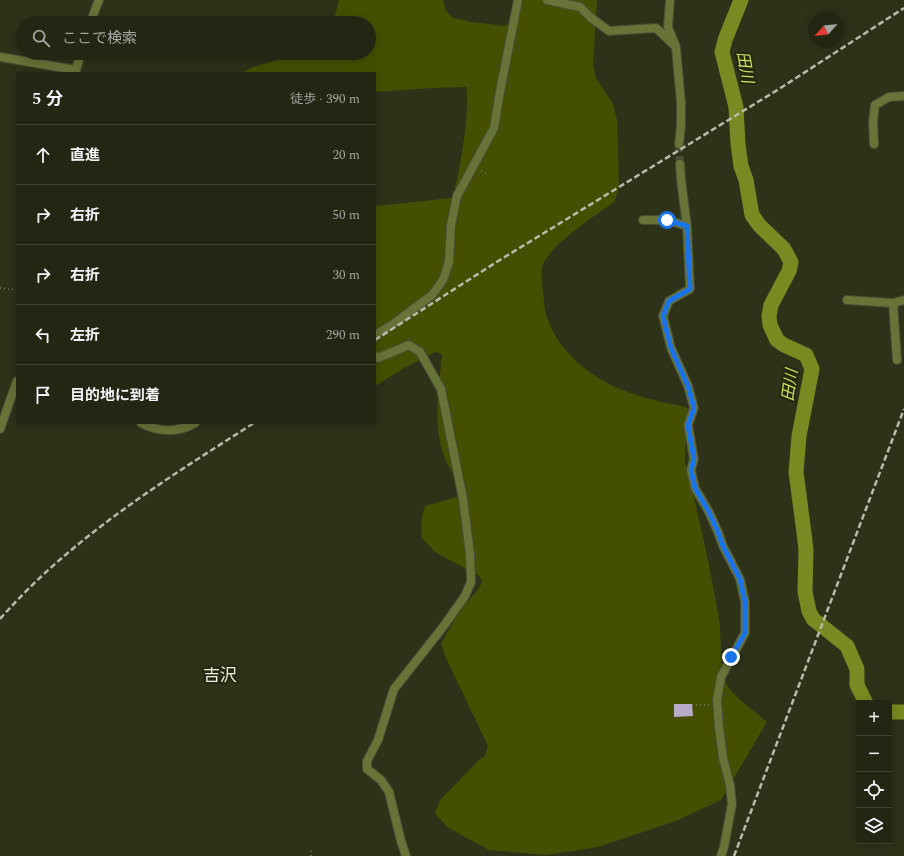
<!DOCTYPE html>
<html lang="ja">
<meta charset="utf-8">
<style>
body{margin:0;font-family:Spectral,"Noto Sans JP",serif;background:#2a2e1c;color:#f1f3f6}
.controls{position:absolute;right:12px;bottom:12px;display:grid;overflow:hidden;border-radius:0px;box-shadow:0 2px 10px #0003}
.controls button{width:36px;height:36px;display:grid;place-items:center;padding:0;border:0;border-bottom:1px solid #3f4333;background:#222613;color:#f1f3f6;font:20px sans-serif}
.compass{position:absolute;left:808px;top:12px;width:36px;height:36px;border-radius:50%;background:#222613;box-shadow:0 2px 10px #0003;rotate:243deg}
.stop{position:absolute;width:12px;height:12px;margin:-9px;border:3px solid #1a73e8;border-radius:50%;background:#fff}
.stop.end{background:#1a73e8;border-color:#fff;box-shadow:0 1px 4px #0008}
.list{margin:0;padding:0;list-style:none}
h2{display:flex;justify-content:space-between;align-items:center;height:52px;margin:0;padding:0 16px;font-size:17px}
h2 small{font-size:13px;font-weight:400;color:#a2a5a0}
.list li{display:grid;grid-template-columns:26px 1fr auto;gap:12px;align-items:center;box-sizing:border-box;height:60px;padding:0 16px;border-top:1px solid #3f4333}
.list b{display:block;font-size:15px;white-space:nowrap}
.list em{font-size:13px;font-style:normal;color:#a2a5a0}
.icon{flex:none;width:22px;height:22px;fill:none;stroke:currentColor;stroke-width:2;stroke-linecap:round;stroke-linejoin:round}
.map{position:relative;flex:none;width:904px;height:856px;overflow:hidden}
.search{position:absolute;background:#222613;box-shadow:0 2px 10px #0003;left:16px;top:16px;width:360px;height:44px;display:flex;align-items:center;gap:10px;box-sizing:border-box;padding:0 14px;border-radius:22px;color:#a2a5a0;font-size:15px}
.panel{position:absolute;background:#222613;box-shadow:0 2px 10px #0003;left:16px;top:72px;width:360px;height:352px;border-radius:0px}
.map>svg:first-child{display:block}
.green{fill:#454f02}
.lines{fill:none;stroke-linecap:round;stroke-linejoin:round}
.river{stroke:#7a8a22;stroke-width:15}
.building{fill:#b7abc7}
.minor-tunnel{stroke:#4a4e37;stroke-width:8;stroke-dasharray:8 4;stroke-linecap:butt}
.minor-casing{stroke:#484d35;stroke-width:10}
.path{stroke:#7b806b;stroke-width:1.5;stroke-dasharray:1 3;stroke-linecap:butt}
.minor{stroke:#687338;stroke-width:8}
.rail{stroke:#b8bcaa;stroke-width:2.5;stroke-dasharray:6 3;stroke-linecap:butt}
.route{stroke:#1a73e8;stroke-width:5}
.labels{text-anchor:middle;stroke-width:4;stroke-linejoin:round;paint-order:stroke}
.water-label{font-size:16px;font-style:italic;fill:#cce261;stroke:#23280f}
.quarter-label{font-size:17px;fill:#ecf0e1;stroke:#23280f}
</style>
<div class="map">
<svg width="904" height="856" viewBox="0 0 904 856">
<rect width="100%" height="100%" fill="#2d3219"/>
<path class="green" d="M339 0H443L446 11 453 18 472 22 504 26 511 22 517 0H597L593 65 596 78 613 104 617 120 619 184 615 201C594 217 561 237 546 259 539 268 542 281 543 292 544 298 544 304 545 310 553 346 586 375 620 389 632 394 645 398 657 401 670 405 684 404 695 412L685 446V461C698 513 710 565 719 619 722 638 719 668 727 685 733 696 757 713 767 722L721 800 676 821 598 847 546 855 489 850 447 827 435 813 440 800 478 761 485 756 488 746 446 658 441 643 462 608 480 587 482 581 479 576 435 552 422 538 421 521 425 506 464 495 465 492C459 482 452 473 447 463 431 428 439 390 442 354L435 352 406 367 375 386V206L452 198C459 176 462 154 465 131 466 116 469 102 466 87L432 88 375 92V73H242L253 67 302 53H369V23H333Z"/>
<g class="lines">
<path class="river" d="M741 0 725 40 722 52 736 107 738 144 741 166 746 180 752 215 760 226 784 249 791 262 789 271 771 305 769 316 770 325 777 340 784 345 806 355 812 369 799 436 796 472 804 533 806 550 805 592 809 611 813 619 847 646 857 669V685L866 703
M889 712H904"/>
</g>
<path class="building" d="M674 704H692L693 716 674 717Z"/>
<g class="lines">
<path class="minor-tunnel" d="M679 144 680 164"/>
<defs>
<path id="minor" d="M547 0 580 7 590 17 609 31 656 28 676 47
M670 0 668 27 676 47 681 103V126L679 144
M90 23 99 0
M0 57 76 70
M75 73 81 53
M874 144 873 121 875 105 889 97 904 96
M680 164 681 180 687 226 690 289 669 301 663 316 671 348 688 386 694 408 688 425 694 459 691 470 695 488 709 512 718 532 723 546 740 579 745 602V633L721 677 717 700 719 728 723 758 730 785 732 804 724 847 721 856
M643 220H667L687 226
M847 300 893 303
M375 335 392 325 432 295 443 280 449 262 451 225 457 196 494 128 499 97 518 0
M375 356 378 358 409 345 420 352 441 389 463 499 470 554 471 582 465 596 443 627 394 689 378 740 367 761V769L381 780 389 792 401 841 406 856
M897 360 893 303 904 300
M141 423C157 432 179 433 195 423
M0 429 17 381"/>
</defs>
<use href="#minor" class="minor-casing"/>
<path class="path" d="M481 171 488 174
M0 288 17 290
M692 705H709
M311 856V849"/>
<use href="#minor" class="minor"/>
<path class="rail" d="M375 340 495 263 779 89 904 8
M0 619C71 538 163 481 254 423
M734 856 904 409"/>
</g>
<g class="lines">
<path class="route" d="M667 220 687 226 690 289 669 301 663 316 671 348 688 386 694 408 688 425 694 459 691 470 695 488 709 512 718 532 723 546 740 579 745 602V633L731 657"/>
</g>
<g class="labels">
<g class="water-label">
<text transform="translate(746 67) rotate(80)" y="6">田川</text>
<text transform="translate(789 385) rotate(-82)" y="6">田川</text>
</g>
<g class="quarter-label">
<text x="220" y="681">吉沢</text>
</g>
</g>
</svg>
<div class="controls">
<button>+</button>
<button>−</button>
<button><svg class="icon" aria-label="locate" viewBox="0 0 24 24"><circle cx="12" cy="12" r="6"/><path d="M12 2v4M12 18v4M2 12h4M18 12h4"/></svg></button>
<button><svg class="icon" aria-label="layers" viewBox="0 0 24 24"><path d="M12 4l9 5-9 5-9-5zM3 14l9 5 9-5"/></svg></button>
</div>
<svg class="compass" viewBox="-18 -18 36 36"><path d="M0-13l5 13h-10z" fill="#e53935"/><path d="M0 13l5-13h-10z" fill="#a2a5a0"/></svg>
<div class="stop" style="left:667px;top:220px"></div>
<div class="stop end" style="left:731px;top:657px"></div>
<div class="search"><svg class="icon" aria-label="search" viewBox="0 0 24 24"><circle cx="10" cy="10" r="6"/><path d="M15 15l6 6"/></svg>ここで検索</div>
<section class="panel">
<h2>5 分<small>徒歩 · 390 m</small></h2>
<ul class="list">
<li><svg class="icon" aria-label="ahead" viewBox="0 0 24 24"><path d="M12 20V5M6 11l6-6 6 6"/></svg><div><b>直進</b></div><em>20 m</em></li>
<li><svg class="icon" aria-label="right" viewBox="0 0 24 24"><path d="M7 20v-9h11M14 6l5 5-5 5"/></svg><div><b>右折</b></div><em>50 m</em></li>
<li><svg class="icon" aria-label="right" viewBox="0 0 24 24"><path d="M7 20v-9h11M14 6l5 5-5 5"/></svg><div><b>右折</b></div><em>30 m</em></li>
<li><svg class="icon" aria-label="left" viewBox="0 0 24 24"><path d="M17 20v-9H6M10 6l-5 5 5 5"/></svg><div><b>左折</b></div><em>290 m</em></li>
<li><svg class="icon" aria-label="arrive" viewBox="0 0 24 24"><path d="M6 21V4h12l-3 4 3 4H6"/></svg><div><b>目的地に到着</b></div></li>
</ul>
</section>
</div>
